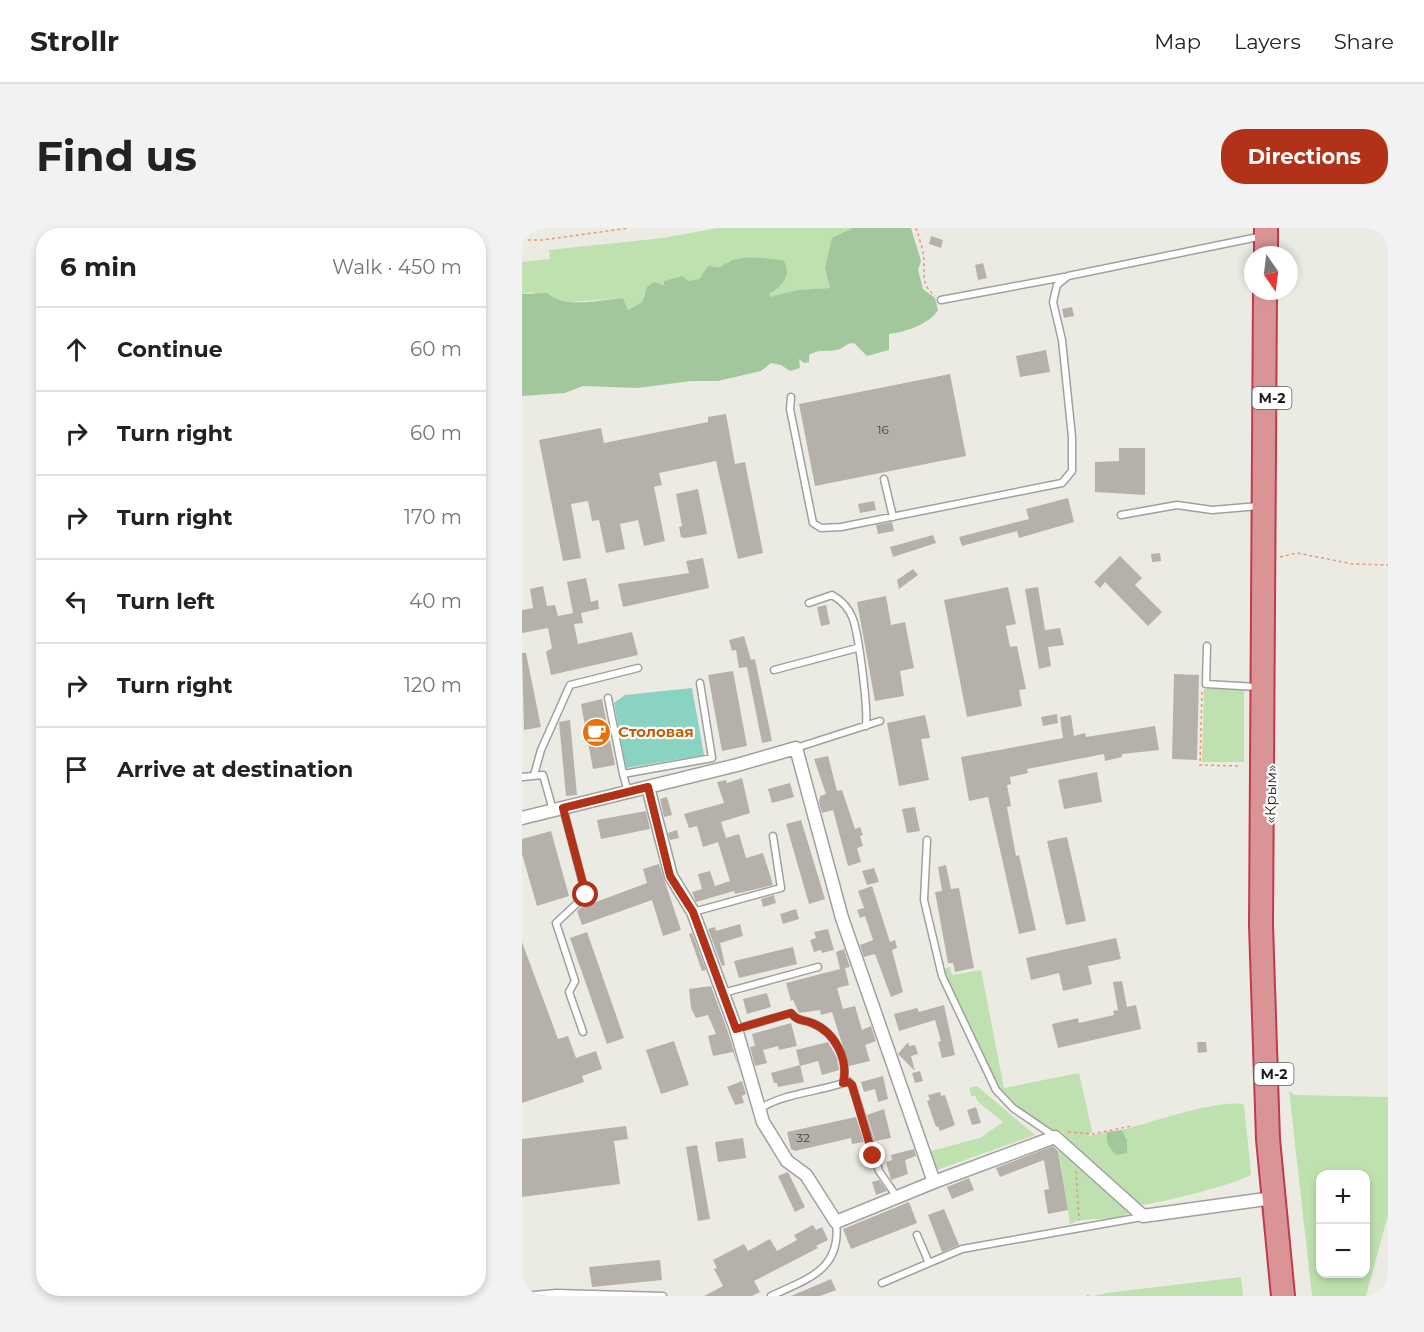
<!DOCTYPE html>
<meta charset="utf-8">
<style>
body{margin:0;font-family:Montserrat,sans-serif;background:#f2f2f2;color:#222}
.controls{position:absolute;right:18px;bottom:18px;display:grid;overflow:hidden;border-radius:12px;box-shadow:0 3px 9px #0003}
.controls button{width:54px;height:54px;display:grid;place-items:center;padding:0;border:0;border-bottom:2px solid #e0e0e0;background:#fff;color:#222;font:30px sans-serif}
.compass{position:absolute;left:722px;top:18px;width:54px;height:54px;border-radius:50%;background:#fff;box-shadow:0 3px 9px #0003;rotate:166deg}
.stop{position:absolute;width:18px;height:18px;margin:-14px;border:4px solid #b13218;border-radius:50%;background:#fff}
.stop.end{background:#b13218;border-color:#fff;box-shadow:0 2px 6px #0008}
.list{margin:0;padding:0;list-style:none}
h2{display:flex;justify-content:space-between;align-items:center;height:78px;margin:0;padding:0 24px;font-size:26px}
h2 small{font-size:20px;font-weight:400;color:#767676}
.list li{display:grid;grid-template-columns:39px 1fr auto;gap:18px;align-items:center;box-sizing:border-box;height:84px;padding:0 24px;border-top:2px solid #e0e0e0}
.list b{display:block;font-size:22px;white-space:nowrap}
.list em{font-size:20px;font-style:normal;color:#767676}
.icon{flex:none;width:33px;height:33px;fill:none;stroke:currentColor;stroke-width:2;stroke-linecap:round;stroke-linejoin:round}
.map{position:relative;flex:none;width:866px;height:1068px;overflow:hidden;border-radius:24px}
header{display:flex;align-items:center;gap:36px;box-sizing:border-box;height:84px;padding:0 30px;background:#fff;border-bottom:2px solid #e0e0e0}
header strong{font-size:28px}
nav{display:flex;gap:33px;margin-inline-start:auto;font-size:21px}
.intro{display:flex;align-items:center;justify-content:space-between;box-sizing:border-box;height:144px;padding:0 36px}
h1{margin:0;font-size:42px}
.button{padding:15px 27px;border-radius:24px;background:#b13218;color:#fff;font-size:21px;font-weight:700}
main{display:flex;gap:36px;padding:0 36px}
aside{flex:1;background:#fff;border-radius:24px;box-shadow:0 3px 9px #0003}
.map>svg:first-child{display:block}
.grass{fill:#bfe1af;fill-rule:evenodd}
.forest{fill:#a2c79d}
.pitch{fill:#8ad3c3}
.building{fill:#b5b1aa}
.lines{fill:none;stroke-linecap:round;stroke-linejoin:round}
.lane-casing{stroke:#a0a0a0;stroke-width:9}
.street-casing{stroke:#a0a0a0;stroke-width:15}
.highway-casing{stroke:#c23950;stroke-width:26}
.path{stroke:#e89779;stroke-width:1.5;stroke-dasharray:3 3;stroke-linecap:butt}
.lane{stroke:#fff;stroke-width:6}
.street{stroke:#fff;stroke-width:12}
.highway{stroke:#db9495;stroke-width:22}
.route{stroke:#b13218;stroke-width:8}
.labels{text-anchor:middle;stroke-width:4.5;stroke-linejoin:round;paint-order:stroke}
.number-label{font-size:12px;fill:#424140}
.shield{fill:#fff;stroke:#606060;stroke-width:1.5}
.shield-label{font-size:14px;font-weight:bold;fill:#1c1c1c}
.food-label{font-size:15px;font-weight:bold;fill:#c56008;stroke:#fff;text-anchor:start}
.street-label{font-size:15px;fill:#1c1c1c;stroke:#fff}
</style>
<header>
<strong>Strollr</strong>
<nav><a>Map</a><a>Layers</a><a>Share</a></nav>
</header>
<div class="intro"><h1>Find us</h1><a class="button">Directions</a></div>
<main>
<aside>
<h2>6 min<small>Walk · 450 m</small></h2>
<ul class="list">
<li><svg class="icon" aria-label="ahead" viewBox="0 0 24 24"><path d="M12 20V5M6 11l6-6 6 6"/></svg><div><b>Continue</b></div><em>60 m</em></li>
<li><svg class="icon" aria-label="right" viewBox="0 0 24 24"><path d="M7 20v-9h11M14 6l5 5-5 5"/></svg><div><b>Turn right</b></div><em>60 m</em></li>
<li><svg class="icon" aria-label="right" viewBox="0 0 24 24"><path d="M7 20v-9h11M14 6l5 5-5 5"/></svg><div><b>Turn right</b></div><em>170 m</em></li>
<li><svg class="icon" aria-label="left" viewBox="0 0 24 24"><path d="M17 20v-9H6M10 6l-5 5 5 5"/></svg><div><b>Turn left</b></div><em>40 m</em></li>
<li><svg class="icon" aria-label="right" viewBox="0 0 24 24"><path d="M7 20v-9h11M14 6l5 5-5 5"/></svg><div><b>Turn right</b></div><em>120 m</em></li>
<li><svg class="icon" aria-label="arrive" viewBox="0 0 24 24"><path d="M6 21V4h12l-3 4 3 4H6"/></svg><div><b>Arrive at destination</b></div></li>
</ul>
</aside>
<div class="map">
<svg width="866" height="1068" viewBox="0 0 866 1068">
<rect width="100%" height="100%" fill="#ecebe3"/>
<path class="grass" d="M196 0H330L310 10 306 54 309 60 275 62 248 70 207 33 198 39 193 38 181 45 177 51 166 53 161 48C148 53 136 58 122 65L120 74 106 82 101 70 47 74 9 64 0 66V34L28 31 27 22 141 10Z
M682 461H722V534H680Z
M428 739 430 747 459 742 482 860 557 845 570 903 566 908 585 904C583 914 587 920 594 927L605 912 600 902C625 896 701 869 722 877L729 946C723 954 629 978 616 977L541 909V904H532L496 880 475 860 420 741Z
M455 858 513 907 412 943 405 924 458 910 481 894 456 874 453 868H449L447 860Z
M767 862 772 867 866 869V987L844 1068H790ZM798 946H844V1046H798Z
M536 918H538L607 985C588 995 566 987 548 996Z
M719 1049 721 1068H572L584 1065Z"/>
<path class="forest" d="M330 0H389L399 33 396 42 401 61 413 70 416 82C408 96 383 104 367 106V122L345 128 332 115C325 115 324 118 318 121 307 125 297 120 287 127V134L282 135 277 131 278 140 268 143 259 137 249 135 239 143 196 153H169L116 160 61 158 43 165 0 168V66L25 65C42 81 78 72 101 70L106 82 120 74 125 59 132 54 142 57V53L161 48 166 53 177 51 186 38 198 39C217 25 238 30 261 32 271 46 260 59 247 66L248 69 275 62 308 60 303 40 310 10Z
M600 902 605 912V925L594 927C587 920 583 914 585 904Z"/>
<path class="pitch" d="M170 460 182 527 104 540 92 475 103 467Z"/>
<path class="building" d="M409 8 421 12 419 20 407 16Z
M461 35 465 50 456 52 453 37Z
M550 79 552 88 542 90 540 81Z
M524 122 528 144 498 149 494 128Z
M428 146 444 228 293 258 277 176Z
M204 186 213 236 223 234 241 325 216 331 194 233 137 245 140 257 132 259 143 313 122 318 116 292 98 296 103 321 84 325 77 292 70 293 66 273 49 276 59 330 41 333 17 212 79 200 82 215 186 194V189Z
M597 220H623V267L573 264V234L597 233Z
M176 261 185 306 163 310 159 309 157 299 160 298 154 266Z
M546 270 552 294 497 310 495 303 440 318 437 309 507 291 504 281Z
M352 273 354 282 338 285 336 276Z
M370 294 372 303 356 306 354 297Z
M411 307 414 315 371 329 368 319Z
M638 325 639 333 630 334 629 326Z
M598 328 620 350 613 357 640 384 626 398 583 354 578 360 572 354Z
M181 330 187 360 101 379 96 356 167 345 164 333Z
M391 341 396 347 377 361 375 352Z
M64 350 69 374 76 372 77 381 59 385 61 395 52 396 56 416 110 404 116 427 29 447 24 424 30 420 26 400 0 405V382L11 380 8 361 21 358 25 378 33 377 36 388 51 385 45 354Z
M486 359 494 396 484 398 488 419 495 418 504 461 497 462 500 478 445 489 422 372Z
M516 359 523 402 538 400 542 417 526 419 529 438 517 441 503 361Z
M364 368 369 397 383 394 392 440 378 443 382 468 353 473 335 374Z
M304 377 308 396 299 398 295 379Z
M222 408 229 432 233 431 250 513 240 515 225 439 217 440 214 422 210 423 207 412Z
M0 425H4L19 499 2 502Z
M211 443 225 518 200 523 186 447Z
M652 446 677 447 675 532 650 531Z
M80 471 93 537 71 541 59 476Z
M535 486 536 495 521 498 519 489Z
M403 487 408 510 399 511 407 552 377 558 365 495Z
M549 487 552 508 563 505 564 509 633 498 637 522 600 526V529L583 533 582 526 505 541 506 545 488 549 489 556 485 557 489 578 485 579 494 628 497 627 514 702 497 706 466 569 447 573 439 529 541 510 538 489Z
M48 492 55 567 44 568 37 494Z
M306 528 315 563 320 562 333 601 338 599 341 607 338 608 341 618 335 620 339 634 326 638 311 582 300 585 297 574 298 568 304 566 292 531Z
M575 544 580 574 542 581 536 552Z
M220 550 228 585 199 594 204 610 217 606 224 630 241 625 251 657 213 666 212 663 174 674 170 664 180 661 176 646 188 643 193 658 208 653 196 614 181 619 175 598 167 600 162 586 202 575 195 554 204 552 205 555Z
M268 555 272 569 250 575 246 561Z
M145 569 150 587 142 589 138 571Z
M393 579 398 603 385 605 380 581Z
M124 583 128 601 79 611 75 592Z
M279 592 303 671 287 676 264 596Z
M155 602 157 610 148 612 146 605Z
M29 603 47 668 15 678 0 626V611Z
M545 609 564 693 544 697 525 613Z
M137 636 159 702 141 708 130 672 60 697 55 683 58 680 125 655 121 641Z
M424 637 429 661 437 660 452 740 433 744 431 735H426L413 664 420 663 416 639Z
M352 640 357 654 345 657 340 643Z
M350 658 368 714 373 712 375 720 370 722 381 764 369 769 353 726 342 729 338 717 351 712 343 688 338 690 335 682 342 680 336 663Z
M252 667 254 675 241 679 239 671Z
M274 681 277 691 261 696 258 686Z
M218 696 221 708 198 715 203 737 200 738 186 701 193 699 194 703Z
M306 701 312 722 300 725 299 722 292 724 288 712 294 710 292 704Z
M65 704 102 810 85 816 48 710Z
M170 705 184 742 180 743 167 706Z
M594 710 599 731 566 738 570 756 541 763 537 745 509 752 504 730Z
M0 714 36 811 46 808 54 830 74 823 80 841 60 848 62 854 0 875Z
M271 719 275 736 217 750 212 733Z
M322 721 328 739 323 740 327 757 315 760 321 781 333 778 340 802 349 798 354 813 343 817 348 833 327 838 310 784 299 787 298 782 277 785 271 772 269 773 264 755 318 741 314 724Z
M600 753 605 779 614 777 619 801 536 820 530 796 556 790 557 795 592 787 591 783 596 782 591 754Z
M189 758 206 804 218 843 211 824 191 828 186 808 194 806 186 787 174 790 169 780 167 761Z
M245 765 249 779 225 786 221 771Z
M422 777 433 827 420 830 416 814 419 813 413 792 377 803 372 786 395 780 397 784Z
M269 795 275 818 257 822 256 818 241 822 245 835 233 838 228 819 233 818 230 806Z
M152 813 167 857 139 866 124 822Z
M306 814 315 830 317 842 300 847 296 833 278 838 274 822Z
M386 814 387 818 393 817 396 826 389 828 393 843 376 826Z
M675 814H684L685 824 676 825Z
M278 837 282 854 256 859 255 855H252L249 845Z
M398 843 401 853 393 855 390 845Z
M361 848 366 871 356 874 353 861 342 864 339 854Z
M220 853 224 866 220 868 222 875 213 877 205 859Z
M418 864 419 868 423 867 433 897 418 903 416 898 414 899 405 873 408 872 406 867Z
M454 879 459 895 450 897 445 882Z
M362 881 369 910 353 913 345 887Z
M334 889 342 914 330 916 329 910 273 923 269 921 265 904Z
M104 898 106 911 92 913 98 956 0 969V911Z
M221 910 224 930 196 934 193 914Z
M175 917 188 991 176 993 164 919Z
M531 918 536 923 546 982 526 986 522 962 527 961 522 932 478 949 474 940Z
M392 921 394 928 383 932 386 946 369 952 364 934 370 932 369 927Z
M266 944 283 979 273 984 256 948Z
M447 950 452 962 430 971 425 959Z
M357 952 365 963 354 967 350 954Z
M387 974 395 995 329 1021 321 1001Z
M422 981 437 1017 420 1024 406 987Z
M291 997 294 1002 300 999 306 1012 294 1018 296 1020 232 1053 238 1064 230 1068H182L201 1058 192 1041 195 1040 191 1032 222 1016 226 1023 248 1011 255 1023 275 1012 272 1007Z
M138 1032 140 1052 70 1059 67 1039Z
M309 1051 314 1062 298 1068H269Z"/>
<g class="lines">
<defs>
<path id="lane" d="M419 72 542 49
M269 169 268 181 291 295 299 300 319 299 540 255 550 243V209L540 112 531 74 535 57 546 48 741 8
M362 251 371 289
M599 287 655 277 690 282 737 278
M287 375 310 367C319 372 327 380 331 391 337 409 346 479 344 498
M685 418 684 456 735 459
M252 442 335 420
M86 470 101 546
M274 520 358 493
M12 547 19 522 48 457 116 440
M0 549 21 547 31 582
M106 564 101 546 190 530 178 455
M41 580 64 667 34 695 53 753 47 764 61 804
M405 612 402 672 420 748 474 862 491 880 532 908
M171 684 259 660 251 608
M201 765 296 739
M214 801 269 785C276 794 281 791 290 795 313 804 327 832 321 855 295 864 259 866 238 881
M321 855 326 853 330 857 357 943 375 969
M395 1007 407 1035 440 1021 620 989
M360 1055 407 1035
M1 1068 34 1065 141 1068
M249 1068C285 1051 320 1042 314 994"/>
<path id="street" d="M126 559 149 648 171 684 214 801 241 894 265 933 284 947 314 994 412 954
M0 590 215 537 274 520 320 690 412 954 533 909 621 988 751 970"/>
<path id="highway" d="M744 27V0
M743 63 739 697 746 911 761 1068"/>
</defs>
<use href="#lane" class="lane-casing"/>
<use href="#street" class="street-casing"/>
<use href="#highway" class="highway-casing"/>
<path class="path" d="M394 0C397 10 402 23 402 33 402 49 400 57 413 68
M0 12H21L107 0
M758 329 775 325 831 336 866 337
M680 464 678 537 717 538
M546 904 570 906 610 898
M554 943 557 992
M566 1067V1068"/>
<use href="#lane" class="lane"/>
<use href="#street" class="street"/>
<use href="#highway" class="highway"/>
</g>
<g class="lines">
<path class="route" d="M64 667 41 580 126 559 148 648 171 684 214 801 269 785C276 794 281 791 290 795 313 804 327 832 321 855L326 854 330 857 351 928"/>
</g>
<defs>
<symbol id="cafe-disc" viewBox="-11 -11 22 22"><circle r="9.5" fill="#e8710a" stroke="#fff"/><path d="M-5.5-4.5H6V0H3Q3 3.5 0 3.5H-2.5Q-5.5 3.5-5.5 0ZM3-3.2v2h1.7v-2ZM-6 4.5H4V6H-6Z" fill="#fff"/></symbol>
</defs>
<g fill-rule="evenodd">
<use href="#cafe-disc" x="58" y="488" width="33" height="33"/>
</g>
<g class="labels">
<g class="number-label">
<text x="361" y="206">16</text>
<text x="281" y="914">32</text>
</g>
<g class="shield">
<rect x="730.5" y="159" width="39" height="22" rx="4.5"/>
<rect x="732.5" y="835" width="39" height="22" rx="4.5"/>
</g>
<g class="shield-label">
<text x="750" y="175">М-2</text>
<text x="752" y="851">М-2</text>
</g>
<g class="food-label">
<text x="96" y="509">Столовая</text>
</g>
<g class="street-label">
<text transform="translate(749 566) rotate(-89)" y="5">«Крым»</text>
</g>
</g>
</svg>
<div class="controls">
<button>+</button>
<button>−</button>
</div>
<svg class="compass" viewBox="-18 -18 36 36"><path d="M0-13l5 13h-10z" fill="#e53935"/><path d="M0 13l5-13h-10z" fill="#767676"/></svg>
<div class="stop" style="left:64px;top:667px"></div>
<div class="stop end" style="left:351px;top:928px"></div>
</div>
</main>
